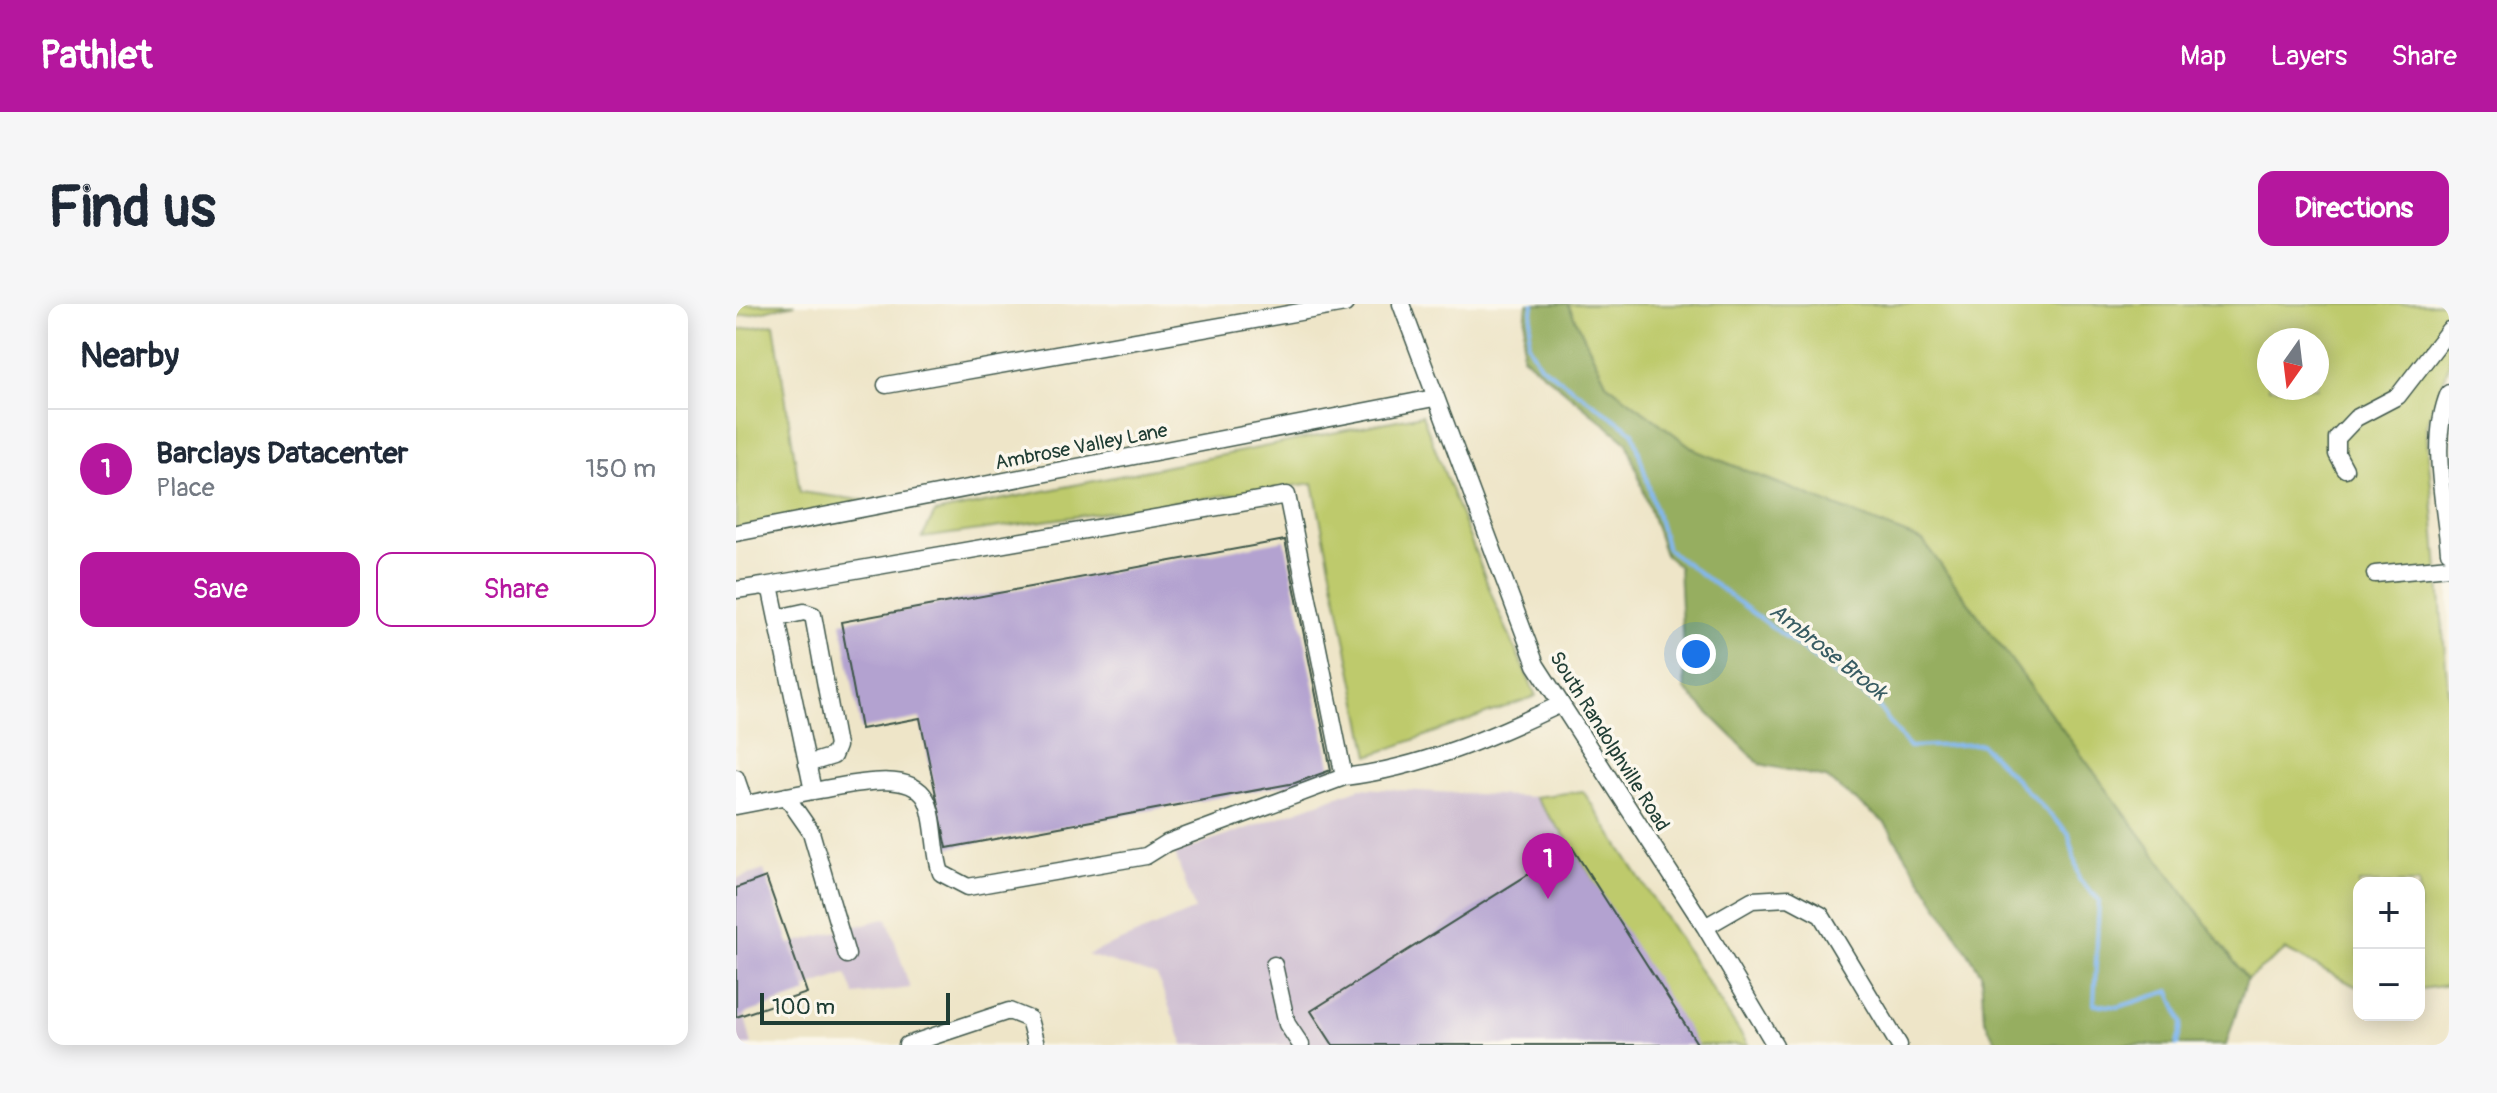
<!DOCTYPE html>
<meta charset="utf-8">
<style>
body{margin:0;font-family:Pangolin,sans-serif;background:#f6f6f7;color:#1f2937}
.controls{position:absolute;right:24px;bottom:24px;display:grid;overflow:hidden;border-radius:16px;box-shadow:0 4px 20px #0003}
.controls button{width:72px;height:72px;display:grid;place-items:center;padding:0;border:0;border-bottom:2px solid #e0e1e3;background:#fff;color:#1f2937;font:40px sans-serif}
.compass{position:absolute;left:1521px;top:24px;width:72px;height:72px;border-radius:50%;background:#fff;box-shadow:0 4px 20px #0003;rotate:194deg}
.scale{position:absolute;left:24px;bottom:20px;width:190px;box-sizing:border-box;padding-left:8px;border:4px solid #1f3d34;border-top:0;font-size:22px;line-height:28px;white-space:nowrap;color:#1f3d34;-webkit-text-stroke:6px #fbf7ec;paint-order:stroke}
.you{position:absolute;left:960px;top:350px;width:28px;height:28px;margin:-20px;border:6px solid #fff;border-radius:50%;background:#1a73e8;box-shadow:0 0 0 12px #1a73e833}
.badge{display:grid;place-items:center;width:52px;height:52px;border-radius:50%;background:#b5179e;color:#fff;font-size:26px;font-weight:700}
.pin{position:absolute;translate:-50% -66px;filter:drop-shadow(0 2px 4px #0008)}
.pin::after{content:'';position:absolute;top:42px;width:28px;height:24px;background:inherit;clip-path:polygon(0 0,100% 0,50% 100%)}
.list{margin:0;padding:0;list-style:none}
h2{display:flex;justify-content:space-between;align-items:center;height:104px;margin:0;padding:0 32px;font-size:34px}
h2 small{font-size:26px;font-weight:400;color:#747a83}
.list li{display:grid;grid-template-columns:52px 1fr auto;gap:24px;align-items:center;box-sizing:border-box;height:120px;padding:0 32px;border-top:2px solid #e0e1e3}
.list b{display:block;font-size:30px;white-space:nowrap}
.list p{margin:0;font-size:26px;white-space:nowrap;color:#747a83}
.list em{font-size:26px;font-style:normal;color:#747a83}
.actions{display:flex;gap:16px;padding:24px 32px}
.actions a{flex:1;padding:18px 0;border:2px solid #b5179e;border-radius:16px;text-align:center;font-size:28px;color:#b5179e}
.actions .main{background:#b5179e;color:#fff}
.map{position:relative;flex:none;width:1713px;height:741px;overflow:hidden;border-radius:16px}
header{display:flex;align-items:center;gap:48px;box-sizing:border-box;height:112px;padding:0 40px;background:#b5179e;color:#fff}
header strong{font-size:38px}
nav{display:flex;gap:44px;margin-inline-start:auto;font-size:28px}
.intro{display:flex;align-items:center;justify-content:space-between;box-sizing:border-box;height:192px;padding:0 48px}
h1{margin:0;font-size:56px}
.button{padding:20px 36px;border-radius:16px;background:#b5179e;color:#fff;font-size:28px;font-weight:700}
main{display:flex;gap:48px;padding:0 48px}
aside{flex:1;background:#fff;border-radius:16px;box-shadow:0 4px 20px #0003}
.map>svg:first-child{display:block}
.industrial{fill:#cebed1}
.green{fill:#beca6c;stroke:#6e8450;stroke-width:2;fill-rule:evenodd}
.forest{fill:#96ae60;stroke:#5a764a;stroke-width:2}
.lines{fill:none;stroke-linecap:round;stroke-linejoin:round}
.stream{stroke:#82b8f1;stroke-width:4}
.building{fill:#b3a2d0}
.minor-casing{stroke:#3e564a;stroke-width:19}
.minor{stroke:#fff;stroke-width:16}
.labels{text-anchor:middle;stroke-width:7;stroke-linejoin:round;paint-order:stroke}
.street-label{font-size:20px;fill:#1f3d34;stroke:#fbf7ec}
.water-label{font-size:22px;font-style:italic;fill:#385c63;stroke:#fbf7ec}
</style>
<header>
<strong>Pathlet</strong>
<nav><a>Map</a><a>Layers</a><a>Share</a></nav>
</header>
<div class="intro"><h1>Find us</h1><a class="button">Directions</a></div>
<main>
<aside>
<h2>Nearby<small></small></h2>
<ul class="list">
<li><span class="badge">1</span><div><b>Barclays Datacenter</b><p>Place</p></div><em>150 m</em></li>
</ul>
<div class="actions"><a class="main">Save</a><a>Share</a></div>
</aside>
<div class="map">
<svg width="1713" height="741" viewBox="0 0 1713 741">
<rect width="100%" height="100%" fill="#fbf7ec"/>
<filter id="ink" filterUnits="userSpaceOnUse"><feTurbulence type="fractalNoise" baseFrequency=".0125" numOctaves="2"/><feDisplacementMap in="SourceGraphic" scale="16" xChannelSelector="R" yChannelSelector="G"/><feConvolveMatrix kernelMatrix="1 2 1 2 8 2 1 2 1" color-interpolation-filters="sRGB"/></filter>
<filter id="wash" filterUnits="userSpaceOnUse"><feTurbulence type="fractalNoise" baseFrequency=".006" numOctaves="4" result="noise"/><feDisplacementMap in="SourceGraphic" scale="32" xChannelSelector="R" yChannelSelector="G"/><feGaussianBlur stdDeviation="1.8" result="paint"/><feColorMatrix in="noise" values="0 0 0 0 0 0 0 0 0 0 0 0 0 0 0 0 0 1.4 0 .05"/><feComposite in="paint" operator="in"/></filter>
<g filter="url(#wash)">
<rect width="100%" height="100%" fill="#eee5c8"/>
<path class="industrial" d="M624 484 798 493 832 536 957 741H448L421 672 351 651 459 606 439 550Z
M28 566 53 640 151 614 174 684 119 691 110 670 7 705 16 741H0V575Z"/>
<path class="green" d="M0 0H59L0 13Z
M832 0H1713V61L1690 122 1713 399V681L1683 685V579H1623V684L1550 646 1511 675 1187 237 961 147 871 80ZM1533 36H1581V84H1533Z
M38 20 64 188 132 197 0 225V26Z
M686 111 759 299 800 392 633 452 577 179 186 234 199 209Z
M847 487 1012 741H957L832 536 798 493Z"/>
<path class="forest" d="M791 0H832L871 80 961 147 1187 237 1511 675 1490 741H1262L1248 715 1245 669 1149 519 1090 474 1024 460 949 386 943 263 929 251 891 138 786 52Z"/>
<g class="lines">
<path class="stream" d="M797 0 792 40 804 61 897 128 931 245 1140 400 1173 443 1245 440 1333 530 1343 575 1363 596 1358 700 1382 703 1434 687 1446 719 1441 741"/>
</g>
<g id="blocks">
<path class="building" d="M549 236 595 466 559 479 211 544 184 414 125 425 105 318Z
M836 543 962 741H597L575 707Z
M30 573 71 689 0 713V584Z"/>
</g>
</g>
<g filter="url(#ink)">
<use href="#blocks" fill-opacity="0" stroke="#3e564a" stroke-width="2"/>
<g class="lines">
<defs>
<path id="minor" d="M665 0 800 361 969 623 1039 741
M150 81 609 0
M1713 89C1693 136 1709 198 1713 248
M1609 165 1601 150V134L1620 114 1662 92 1713 26
M0 229 698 94
M1639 270 1713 263
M27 282 551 191 608 473 431 539 410 552 232 583 205 569C197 547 200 514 190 495 173 463 106 483 77 487
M0 286 27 282 35 286 77 487 0 502
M41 314 68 308 77 311 101 442 97 452 71 460
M608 473C685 464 756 433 825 400
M0 474 9 500
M50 492 75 528 111 651
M969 623 1016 596 1053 594 1085 611 1163 741
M538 661 551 720 565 741
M171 741 273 707 293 715 300 741"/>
</defs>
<use href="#minor" class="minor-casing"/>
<use href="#minor" class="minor"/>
</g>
</g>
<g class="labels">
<g class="street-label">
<text transform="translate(345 142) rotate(-11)" y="7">Ambrose Valley Lane</text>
<text transform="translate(874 437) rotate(58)" y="7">South Randolphville Road</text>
</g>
<g class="water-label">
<text transform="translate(1093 347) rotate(38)" y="8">Ambrose Brook</text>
</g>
</g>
</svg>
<div class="controls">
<button>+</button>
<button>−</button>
</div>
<svg class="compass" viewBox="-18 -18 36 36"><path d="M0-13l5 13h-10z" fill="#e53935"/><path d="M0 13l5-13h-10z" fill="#747a83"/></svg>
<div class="scale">100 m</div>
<div class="you"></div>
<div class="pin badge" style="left:812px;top:595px">1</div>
</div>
</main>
